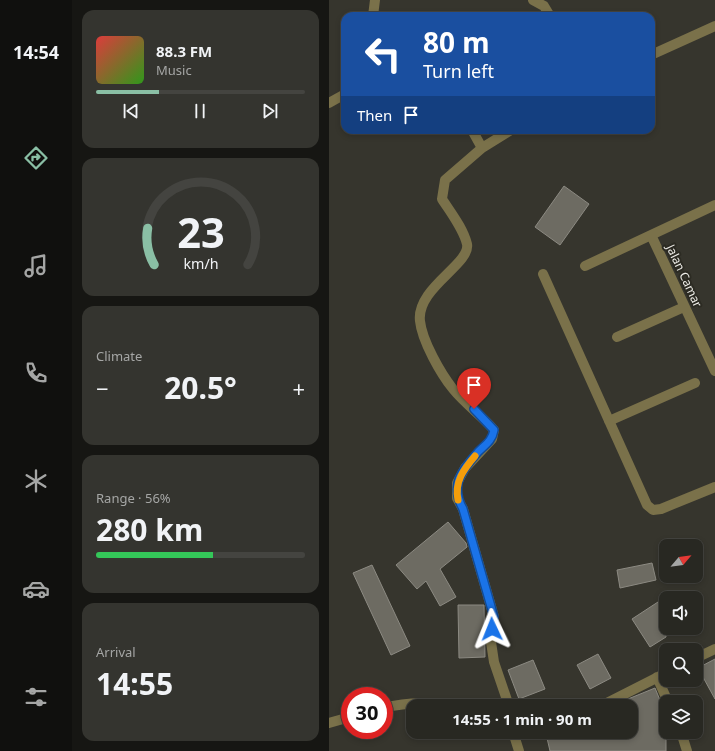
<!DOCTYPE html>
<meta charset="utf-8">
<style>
:root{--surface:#282822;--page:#34342f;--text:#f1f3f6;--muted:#a5a6a5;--line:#444440;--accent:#8abfa5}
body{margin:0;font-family:"Noto Sans",sans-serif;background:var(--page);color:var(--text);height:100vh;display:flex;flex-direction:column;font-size:15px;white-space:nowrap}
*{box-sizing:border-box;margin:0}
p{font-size:13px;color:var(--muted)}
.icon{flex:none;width:22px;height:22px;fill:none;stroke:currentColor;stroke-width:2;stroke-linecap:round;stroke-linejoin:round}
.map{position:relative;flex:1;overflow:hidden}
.sheet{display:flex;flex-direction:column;gap:10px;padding:10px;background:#161613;width:257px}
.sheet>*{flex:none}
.guide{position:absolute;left:12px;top:12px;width:314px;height:122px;border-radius:12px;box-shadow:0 2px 6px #0003,0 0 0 1px var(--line);background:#1a4fa0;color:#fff;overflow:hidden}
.needle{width:26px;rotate:61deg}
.tools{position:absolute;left:330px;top:539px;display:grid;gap:8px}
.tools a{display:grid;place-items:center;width:44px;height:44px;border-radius:8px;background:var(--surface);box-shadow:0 2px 6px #0003,0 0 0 1px var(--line);font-size:20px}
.speed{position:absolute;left:12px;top:687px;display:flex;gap:8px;font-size:20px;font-weight:700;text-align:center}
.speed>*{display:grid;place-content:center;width:52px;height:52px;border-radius:50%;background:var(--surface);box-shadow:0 2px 6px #0003,0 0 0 1px var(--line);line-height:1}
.speed .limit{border:6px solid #d22;background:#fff;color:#111}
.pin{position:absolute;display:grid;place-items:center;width:34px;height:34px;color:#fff;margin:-41px -17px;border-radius:50% 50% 50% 0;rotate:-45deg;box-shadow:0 0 4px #0007}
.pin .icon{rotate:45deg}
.me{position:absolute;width:44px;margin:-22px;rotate:358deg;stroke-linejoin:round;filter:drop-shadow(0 0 3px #0008)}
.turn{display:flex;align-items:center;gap:14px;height:84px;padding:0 16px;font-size:18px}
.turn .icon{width:52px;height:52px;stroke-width:2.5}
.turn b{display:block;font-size:28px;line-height:34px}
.then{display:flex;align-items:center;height:38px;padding:0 16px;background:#0003;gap:8px;font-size:15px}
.big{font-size:30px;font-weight:700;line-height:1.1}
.sheet .widget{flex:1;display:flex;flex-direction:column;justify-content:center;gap:6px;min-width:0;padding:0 14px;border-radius:12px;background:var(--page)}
.sheet .dial{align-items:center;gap:0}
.dial svg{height:104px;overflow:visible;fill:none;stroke:var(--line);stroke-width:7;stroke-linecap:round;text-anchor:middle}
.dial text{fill:var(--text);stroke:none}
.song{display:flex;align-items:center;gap:12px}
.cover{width:48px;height:48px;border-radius:6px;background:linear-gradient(135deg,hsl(0 70% 55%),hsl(110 70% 35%))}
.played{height:4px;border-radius:2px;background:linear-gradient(90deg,var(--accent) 30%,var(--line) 30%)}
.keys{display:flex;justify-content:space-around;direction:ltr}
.heat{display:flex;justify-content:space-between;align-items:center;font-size:22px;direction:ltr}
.charge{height:6px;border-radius:3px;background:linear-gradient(90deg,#34c759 56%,var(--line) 0)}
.trip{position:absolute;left:77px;top:699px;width:232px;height:40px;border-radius:12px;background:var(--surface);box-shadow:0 2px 6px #0003,0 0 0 1px var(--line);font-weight:700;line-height:40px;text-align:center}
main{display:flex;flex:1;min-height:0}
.tabs{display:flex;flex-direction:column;width:72px;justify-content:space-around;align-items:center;background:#10100e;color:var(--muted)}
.tabs .icon{width:28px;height:28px}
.tabs .on{color:var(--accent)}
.tabs b{font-size:18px;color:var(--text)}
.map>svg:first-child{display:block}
.building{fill:#6d6b62;stroke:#8c8a82}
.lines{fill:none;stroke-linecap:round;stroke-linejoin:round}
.street{stroke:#7a714a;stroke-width:10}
.route-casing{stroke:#114b97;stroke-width:10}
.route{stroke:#1a73e8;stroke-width:7}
.slow{stroke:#f59e0b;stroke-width:7}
.labels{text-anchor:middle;stroke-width:4;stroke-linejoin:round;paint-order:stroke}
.street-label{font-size:12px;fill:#efeee9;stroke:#2c2b23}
</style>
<main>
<nav class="tabs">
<b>14:54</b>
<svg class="icon on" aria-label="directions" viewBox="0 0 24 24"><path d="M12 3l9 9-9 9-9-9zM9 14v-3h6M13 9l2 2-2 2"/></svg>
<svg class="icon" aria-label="music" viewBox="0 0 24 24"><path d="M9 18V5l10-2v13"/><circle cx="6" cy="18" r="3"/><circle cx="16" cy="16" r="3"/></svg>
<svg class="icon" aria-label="phone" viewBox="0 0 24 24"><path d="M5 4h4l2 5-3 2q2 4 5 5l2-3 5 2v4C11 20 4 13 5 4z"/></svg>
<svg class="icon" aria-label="climate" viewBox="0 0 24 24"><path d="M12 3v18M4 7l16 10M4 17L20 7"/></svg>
<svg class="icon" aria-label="car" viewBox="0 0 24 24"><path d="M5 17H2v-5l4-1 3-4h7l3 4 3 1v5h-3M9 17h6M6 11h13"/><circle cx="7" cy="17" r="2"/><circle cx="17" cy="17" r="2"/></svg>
<svg class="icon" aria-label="filters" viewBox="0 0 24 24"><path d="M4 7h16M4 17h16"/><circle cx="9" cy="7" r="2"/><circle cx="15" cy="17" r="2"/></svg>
</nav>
<section class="sheet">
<div class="widget">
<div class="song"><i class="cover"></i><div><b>88.3 FM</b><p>Music</p></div></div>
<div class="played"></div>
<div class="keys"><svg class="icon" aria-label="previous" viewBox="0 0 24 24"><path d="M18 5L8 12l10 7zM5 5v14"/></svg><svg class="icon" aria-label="pause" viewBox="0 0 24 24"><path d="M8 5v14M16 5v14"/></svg><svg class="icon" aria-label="next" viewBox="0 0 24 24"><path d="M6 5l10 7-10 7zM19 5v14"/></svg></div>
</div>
<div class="widget dial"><svg viewBox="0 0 100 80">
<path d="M14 69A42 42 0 1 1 86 69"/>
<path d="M14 69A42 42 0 0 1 9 41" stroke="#8abfa5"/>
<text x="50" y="56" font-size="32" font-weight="700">23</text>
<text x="50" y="72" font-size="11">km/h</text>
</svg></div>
<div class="widget"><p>Climate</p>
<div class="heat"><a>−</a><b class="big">20.5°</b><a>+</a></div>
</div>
<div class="widget"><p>Range · 56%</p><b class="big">280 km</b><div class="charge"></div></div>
<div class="widget"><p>Arrival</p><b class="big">14:55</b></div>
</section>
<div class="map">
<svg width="386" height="751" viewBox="0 0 386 751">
<rect width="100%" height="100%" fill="#36352d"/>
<path class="building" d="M235,186L260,204L231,245L206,227Z
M119,522L137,543L138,547L111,569L127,597L111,606L97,581L88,589L67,565Z
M323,563L327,580L291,588L288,570Z
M43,565L81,646L62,655L24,573Z
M329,602L337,615V637L321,647L303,619Z
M129,605H155L156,657L130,658Z
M269,654L282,678L261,689L248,665Z
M386,659V699L369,668Z
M204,660L216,689L190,699L179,670Z
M326,688L333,705L337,708V751H221L218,738L246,732H302V706L299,699Z"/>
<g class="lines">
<path class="street" d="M204,0L215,6L221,16
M44,16L46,0
M322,55L386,26
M0,103L16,94
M143,130L153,148
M322,235L386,371
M256,266L386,205
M214,274L318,505L324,510L332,509L386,487
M288,337L355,307
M280,421L366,383
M367,658L386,649
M328,677L339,702
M180,706L165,662L162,642L165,617L134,509L128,498V483L136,468L163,439L165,430C153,416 136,404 124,389C112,374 93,341 91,321C87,288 142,264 138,244C134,228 122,213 113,199L116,180L153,148L182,130
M272,706L337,673
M55,708C78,702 99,702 122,706
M0,723L21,717
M184,732L190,751
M352,732L358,751"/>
</g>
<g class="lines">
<defs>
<path id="route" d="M145,409L165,430C163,441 157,444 149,452C132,471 121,485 134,509L165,617L163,629"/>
</defs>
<use href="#route" class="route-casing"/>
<use href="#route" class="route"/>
<path class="slow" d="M129,500C125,482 135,469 146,456"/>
</g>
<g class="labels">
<g class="street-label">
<text transform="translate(355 276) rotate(65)" y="4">Jalan Camar</text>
</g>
</g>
</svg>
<div class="tools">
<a><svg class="needle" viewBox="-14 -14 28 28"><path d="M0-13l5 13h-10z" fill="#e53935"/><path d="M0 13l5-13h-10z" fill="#a5a6a5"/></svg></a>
<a><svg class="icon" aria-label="sound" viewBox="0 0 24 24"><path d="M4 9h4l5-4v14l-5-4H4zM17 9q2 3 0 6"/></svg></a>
<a><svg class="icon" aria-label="search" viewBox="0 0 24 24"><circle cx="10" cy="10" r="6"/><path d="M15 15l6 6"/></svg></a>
<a><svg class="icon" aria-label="layers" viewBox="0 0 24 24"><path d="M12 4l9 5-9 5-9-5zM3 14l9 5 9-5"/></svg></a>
</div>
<div class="speed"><div class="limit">30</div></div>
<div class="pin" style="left:145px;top:409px;background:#d93025"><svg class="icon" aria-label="arrive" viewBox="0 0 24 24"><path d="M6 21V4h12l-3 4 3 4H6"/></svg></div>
<svg class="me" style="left:163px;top:629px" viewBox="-20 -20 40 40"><path d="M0-17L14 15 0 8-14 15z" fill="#1a73e8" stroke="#fff" stroke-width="4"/></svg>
<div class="trip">14:55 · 1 min · 90 m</div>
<div class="guide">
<div class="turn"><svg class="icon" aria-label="left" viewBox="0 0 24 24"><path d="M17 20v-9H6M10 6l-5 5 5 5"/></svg><div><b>80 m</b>Turn left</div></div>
<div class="then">Then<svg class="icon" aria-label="arrive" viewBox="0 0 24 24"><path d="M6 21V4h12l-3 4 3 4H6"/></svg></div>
</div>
</div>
</main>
